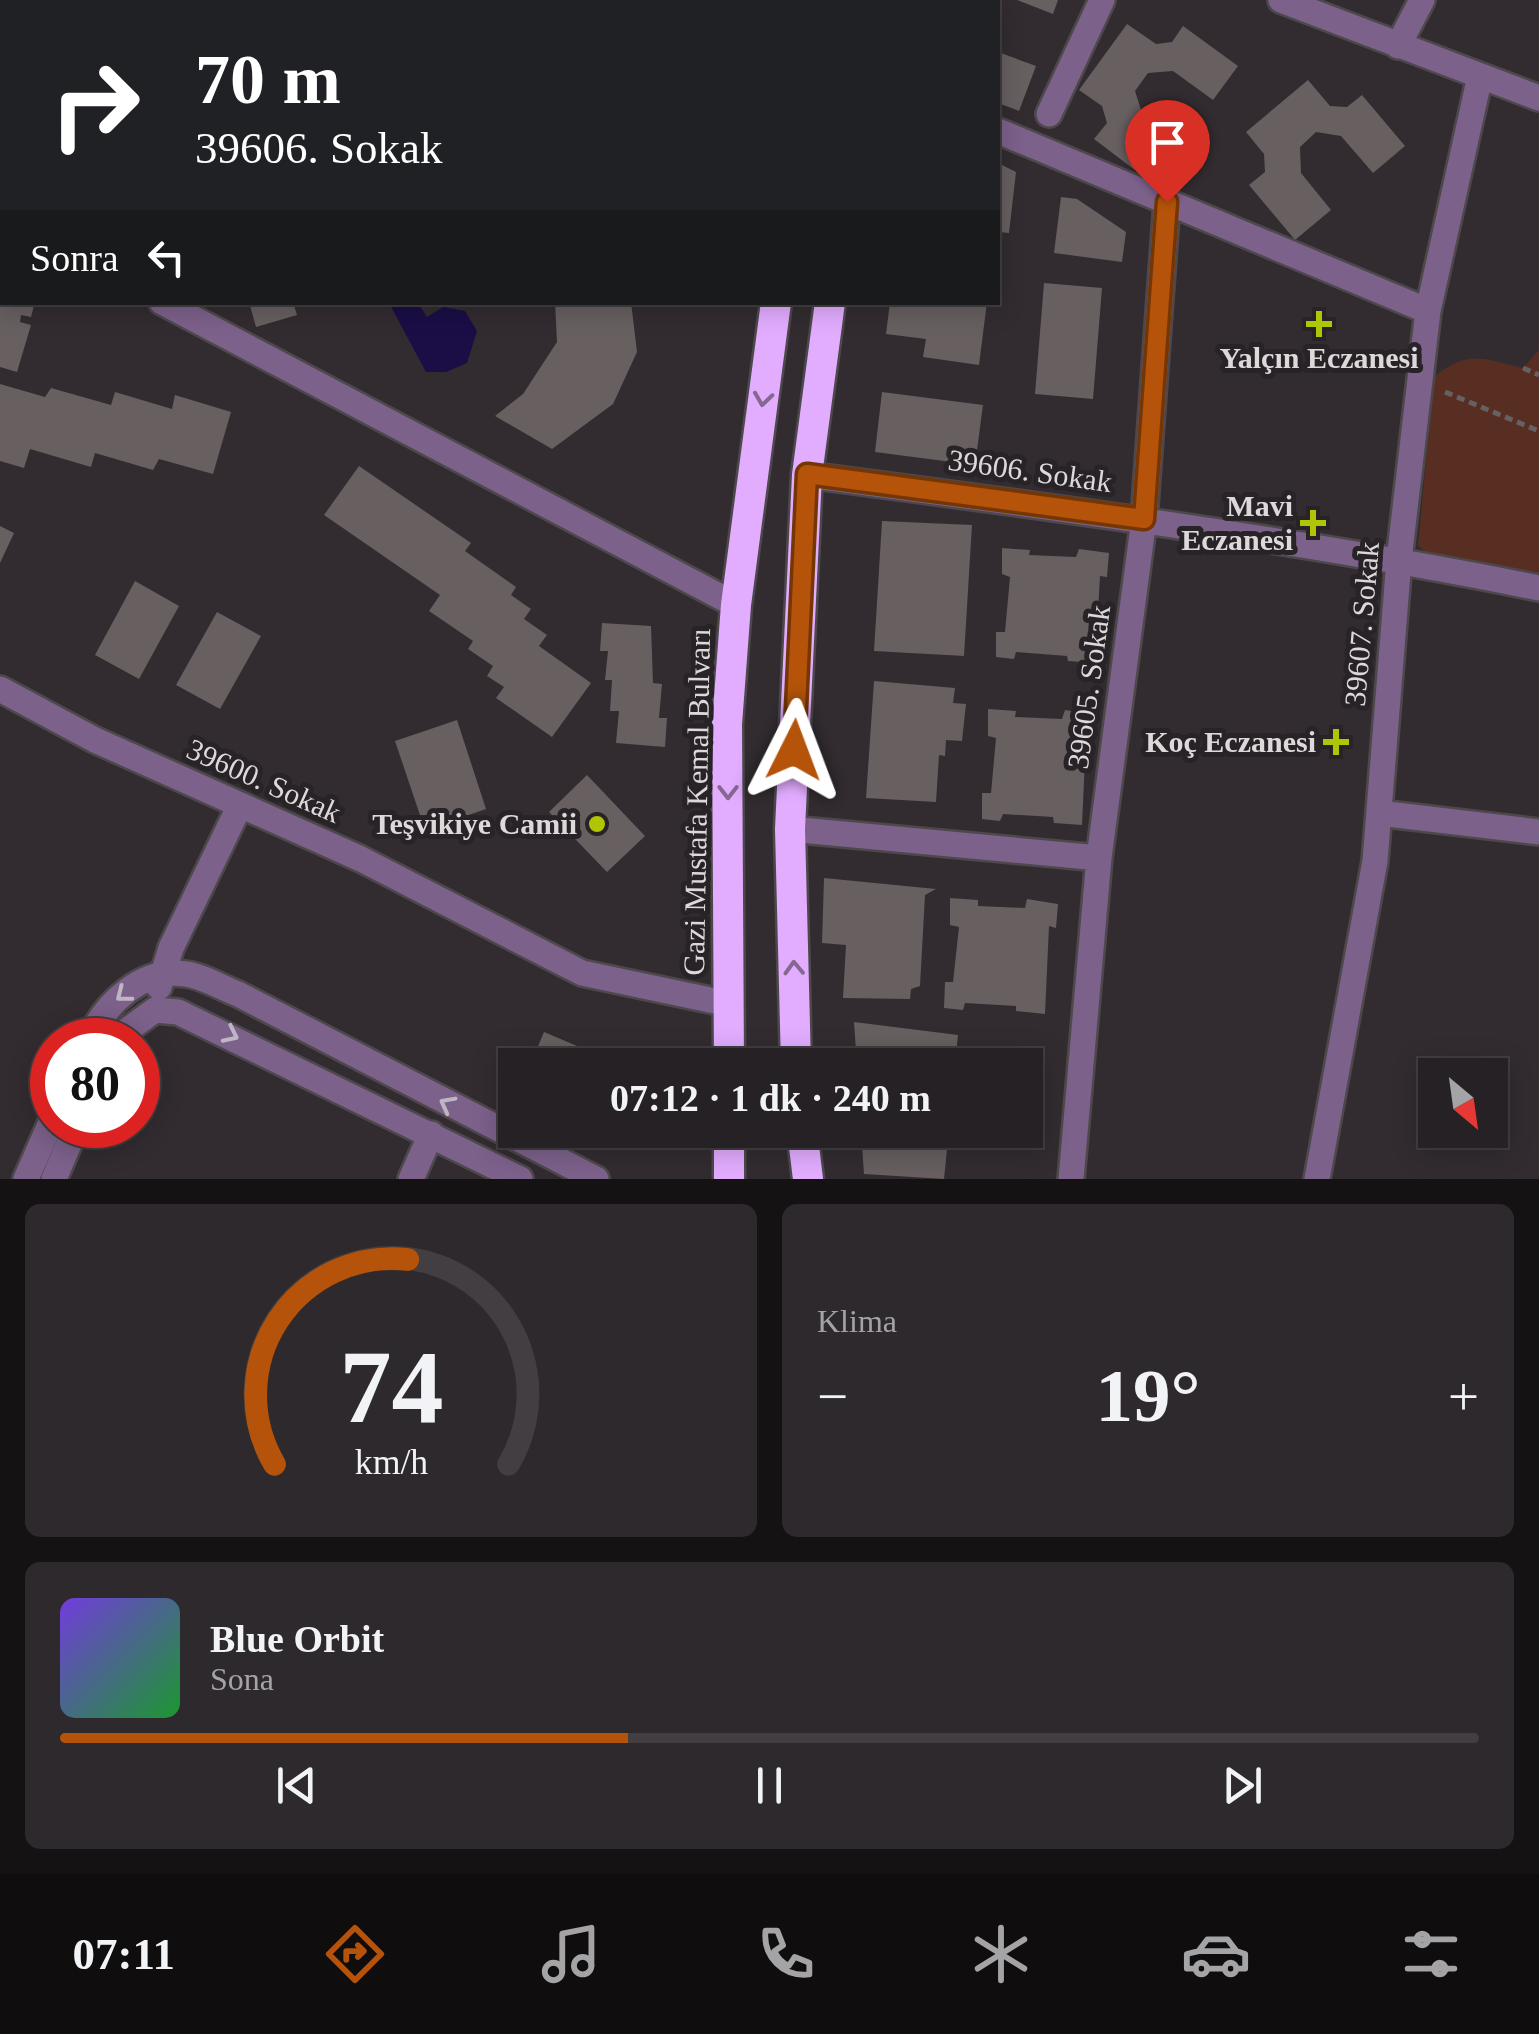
<!DOCTYPE html>
<html lang="tr">
<meta charset="utf-8">
<style>
:root{--surface:#262124;--page:#2e292c;--text:#f1f3f6;--muted:#a4a3a6;--line:#423e41;--accent:#b45309}
body{margin:0;font-family:Georgia,serif;background:var(--page);color:var(--text);height:100vh;display:flex;flex-direction:column;font-size:38px;white-space:nowrap}
*{box-sizing:border-box;margin:0}
p{font-size:32px;color:var(--muted)}
.icon{flex:none;width:55px;height:55px;fill:none;stroke:currentColor;stroke-width:2;stroke-linecap:round;stroke-linejoin:round}
.map{position:relative;height:1179px;overflow:hidden}
.side{display:flex;flex-direction:column;gap:25px;padding:25px;background:#151214;flex:1}
.side>*{flex:none}
.banner{position:absolute;left:0px;top:0px;width:1000px;height:305px;box-shadow:0 5px 25px #0003,0 0 0 2px var(--line);background:#202124;color:#fff;overflow:hidden}
.needle{width:65px;rotate:151deg}
.tools{position:absolute;left:1418px;top:1058px;display:grid;gap:20px}
.tools a{display:grid;place-items:center;width:90px;height:90px;border-radius:0px;background:var(--surface);box-shadow:0 5px 25px #0003,0 0 0 2px var(--line);font-size:50px}
.speed{position:absolute;left:30px;top:1018px;display:flex;gap:20px;font-size:50px;font-weight:700;text-align:center}
.speed>*{display:grid;place-content:center;width:130px;height:130px;border-radius:50%;background:var(--surface);box-shadow:0 5px 25px #0003,0 0 0 2px var(--line);line-height:1}
.speed .limit{border:15px solid #d22;background:#fff;color:#111}
.pin{position:absolute;display:grid;place-items:center;width:85px;height:85px;color:#fff;margin:-102px -42px;border-radius:50% 50% 50% 0;rotate:-45deg;box-shadow:0 0 10px #0007}
.pin .icon{rotate:45deg}
.me{position:absolute;width:110px;margin:-55px;rotate:3deg;stroke-linejoin:round;filter:drop-shadow(0 0 8px #0008)}
.turn{display:flex;align-items:center;gap:35px;height:210px;padding:0 30px;font-size:45px}
.turn .icon{width:130px;height:130px;stroke-width:2.5}
.turn b{display:block;font-size:70px;line-height:85px}
.then{display:flex;align-items:center;height:95px;padding:0 30px;background:#0003;gap:20px;font-size:38px}
.big{font-size:75px;font-weight:600;line-height:1.1}
.side .card{flex:1;display:flex;flex-direction:column;justify-content:center;gap:15px;min-width:0;padding:0 35px;border-radius:15px;background:var(--page)}
.side .dial{align-items:center;gap:0}
.dial svg{height:260px;overflow:visible;fill:none;stroke:var(--line);stroke-width:7;stroke-linecap:round;text-anchor:middle}
.dial text{fill:var(--text);stroke:none}
.song{display:flex;align-items:center;gap:30px}
.cover{width:120px;height:120px;border-radius:15px;background:linear-gradient(135deg,hsl(260 70% 55%),hsl(130 70% 35%))}
.played{height:10px;border-radius:5px;background:linear-gradient(90deg,var(--accent) 40%,var(--line) 40%)}
.keys{display:flex;justify-content:space-around;direction:ltr}
.heat{display:flex;justify-content:space-between;align-items:center;font-size:55px;direction:ltr}
.side .tiles{flex:1;display:grid;gap:25px;grid-template-columns:1fr 1fr}
.card:last-child{grid-column:span 2}
.trip{position:absolute;left:498px;top:1048px;width:545px;height:100px;border-radius:0px;background:var(--surface);box-shadow:0 5px 25px #0003,0 0 0 2px var(--line);font-weight:600;line-height:100px;text-align:center}
.menu{display:flex;height:160px;justify-content:space-around;align-items:center;background:#0f0d0e;color:var(--muted)}
.menu .icon{width:70px;height:70px}
.menu .on{color:var(--accent)}
.menu b{font-size:45px;color:var(--text)}
.map>svg:first-child{display:block}
.green{fill:#582e23}
.water{fill:#1b0d46}
.building{fill:#675f60}
.lines{fill:none;stroke-linecap:round;stroke-linejoin:round}
.minor-casing{stroke:#4d484b;stroke-width:30}
.highway-casing{stroke:#4d484b;stroke-width:35}
.path{stroke:#666164;stroke-width:5;stroke-dasharray:8 5;stroke-linecap:butt}
.minor{stroke:#7c618b;stroke-width:25}
.highway{stroke:#e2acff;stroke-width:30}
.oneway{stroke:#856892}
.oneway2{stroke:#c0b5c3}
.route-casing{stroke:#753606;stroke-width:25}
.route{stroke:#b45309;stroke-width:18}
.poi-dot{fill:#afc506;stroke:#282326;stroke-width:4}
.labels{text-anchor:middle;stroke-width:10;stroke-linejoin:round;paint-order:stroke}
.poi-label{font-size:30px;font-weight:bold;fill:#ddd9db;stroke:#282326;text-anchor:end}
.street-label{font-size:30px;fill:#ddd9db;stroke:#282326}
</style>
<div class="map">
<svg width="1539" height="1179" viewBox="0 0 1539 1179">
<rect width="100%" height="100%" fill="#322c30"/>
<path class="green" d="M1539,350V582L1434,561L1418,545L1434,377C1469,349 1483,359 1523,368Z"/>
<path class="water" d="M389,303H418L427,317L443,307L465,311L477,331L467,363L446,372H426Z"/>
<path class="building" d="M1017,0H1058L1053,14Z
M1127,24L1156,44L1172,42L1183,26L1238,66L1213,100L1173,71L1148,73L1135,91L1143,116L1181,145L1152,183L1094,139L1107,123L1102,106L1079,90Z
M998,52L1036,66L1019,111L998,103Z
M1308,80L1330,106L1347,107L1362,95L1405,146L1373,173L1341,136L1316,132L1300,147L1301,173L1331,210L1295,240L1249,185L1265,172L1264,154L1246,132Z
M998,163L1016,172L1009,233L998,232Z
M1061,197L1077,199L1126,232L1122,262L1054,253Z
M1044,283L1102,288L1093,399L1035,394Z
M0,302H35L31,317L21,315L20,322L31,325L17,372L0,367Z
M249,302H293L297,315L256,327Z
M555,302H631L637,352L613,404L552,449L495,416L523,394L557,342Z
M890,302H987L979,365L923,357L926,339L886,334Z
M0,384L45,397L51,388L111,405L115,392L172,409L175,395L231,412L213,474L159,459L153,470L95,453L91,467L30,449L24,468L0,461Z
M882,392L983,405L975,465L875,452Z
M359,466L471,543L465,551L516,587L511,595L531,609L524,619L547,635L539,646L591,683L552,737L496,698L504,687L487,676L493,666L468,649L473,641L429,611L440,595L324,515Z
M882,521L972,525L964,656L874,651Z
M0,526L14,533L0,563Z
M1002,548L1030,550L1029,555L1076,557L1079,549L1109,553L1107,577L1100,576L1095,663L1068,661L1067,656L1016,652L1014,659L996,657V632H1005L1010,577L1002,574Z
M135,581L179,606L139,679L95,655Z
M217,612L261,636L220,709L176,685Z
M602,623L651,626L653,683L662,684L659,718H667L665,747L616,743L619,711H610L612,680H605L608,651H600Z
M874,681L955,688L953,703L966,704L962,741L946,740L945,756L939,755L936,802L866,798Z
M988,709L1016,711L1015,717L1062,719L1065,710L1095,715L1093,739L1086,737L1082,825L1054,823L1053,817L1003,814L1000,821L982,819V793H991L996,738L988,736Z
M457,720L486,809L425,830L395,741Z
M587,775L645,836L607,872L549,812Z
M824,878L936,889L925,895L920,986L911,989L910,999L843,998L846,945L822,943Z
M950,898L978,900V906L1025,908L1027,899L1058,904L1056,928L1049,926L1045,1014L1016,1011V1006L965,1003L963,1010L944,1008L945,982H953L959,927L950,925Z
M854,1022L958,1035L955,1065H857Z
M544,1032L622,1065H530Z
M597,1130H640L634,1146Z
M861,1130H949L944,1179L864,1174Z"/>
<g class="lines">
<defs>
<path id="minor" d="M1281,0L1539,98
M1398,46L1422,0
M1049,114L1102,0
M998,131L1428,311
M0,217L2,218
M162,302L736,605
M807,475C1052,507 1296,539 1539,588
M0,689L95,740L361,859L582,973L729,1004
M1379,813L1539,832
M790,829L1099,858
M159,987L171,948L240,805
M89,1040C105,1003 142,968 186,974C203,976 222,988 238,994L596,1179
M114,1040L155,1010L178,1012L520,1179
M26,1179L52,1120
M54,1179L77,1125
M411,1179L431,1134
M1071,1179L1099,858L1144,519L1167,202
M1317,1179L1375,861L1399,560L1428,311L1480,76"/>
<path id="highway" d="M816,2V0
M873,2V0
M729,1065L727,724L736,605L776,302
M796,1065L790,829L807,475L830,302
M729,1130V1179
M802,1130L808,1179"/>
</defs>
<use href="#minor" class="minor-casing"/>
<use href="#highway" class="highway-casing"/>
<path class="path" d="M6,2L8,0
M0,12L2,8
M1523,368L1539,375
M1445,392L1539,431"/>
<use href="#minor" class="minor"/>
<use href="#highway" class="highway"/>
</g>
<defs><path id="oneway-chevron" d="M-2-3.5L2.5 0L-2 3.5" fill="none" stroke-width="1.6" stroke-linecap="round" stroke-linejoin="round" transform="scale(2.5)"/></defs>
<g class="oneway">
<use href="#oneway-chevron" transform="translate(763 399) rotate(98)"/>
<use href="#oneway-chevron" transform="translate(728 792) rotate(90)"/>
<use href="#oneway-chevron" transform="translate(794 968) rotate(-92)"/>
</g>
<g class="oneway2">
<use href="#oneway-chevron" transform="translate(123 995) rotate(142)"/>
<use href="#oneway-chevron" transform="translate(231 1035) rotate(26)"/>
<use href="#oneway-chevron" transform="translate(447 1104) rotate(-152)"/>
</g>
<g class="lines">
<defs>
<path id="route" d="M794,750L807,474L1144,519L1167,202"/>
</defs>
<use href="#route" class="route-casing"/>
<use href="#route" class="route"/>
</g>
<g class="poi-dot">
<path d="M1314 309h10v10h10v10h-10v10h-10v-10h-10v-10h10z"/>
<path d="M1308 508h10v10h10v10h-10v10h-10v-10h-10v-10h10z"/>
<path d="M1331 727h10v10h10v10h-10v10h-10v-10h-10v-10h10z"/>
<circle cx="597" cy="824" r="10"/>
</g>
<g class="labels">
<g class="poi-label">
<text x="1319" y="368" text-anchor="middle">Yalçın Eczanesi</text>
<text x="1293" y="516">Mavi<tspan x="1293" dy="34">Eczanesi</tspan></text>
<text x="1316" y="752">Koç Eczanesi</text>
<text x="577" y="834">Teşvikiye Camii</text>
</g>
<g class="street-label">
<text transform="translate(1030 471) rotate(8)" y="10">39606. Sokak</text>
<text transform="translate(1362 624) rotate(-85)" y="10">39607. Sokak</text>
<text transform="translate(1089 687) rotate(-82)" y="10">39605. Sokak</text>
<text transform="translate(264 781) rotate(24)" y="10">39600. Sokak</text>
<text transform="translate(697 802) rotate(-89)" y="10">Gazi Mustafa Kemal Bulvarı</text>
</g>
</g>
</svg>
<div class="tools">
<a><svg class="needle" viewBox="-14 -14 28 28"><path d="M0-13l5 13h-10z" fill="#e53935"/><path d="M0 13l5-13h-10z" fill="#a4a3a6"/></svg></a>
</div>
<div class="speed"><div class="limit">80</div></div>
<div class="pin" style="left:1167px;top:202px;background:#d93025"><svg class="icon" aria-label="arrive" viewBox="0 0 24 24"><path d="M6 21V4h12l-3 4 3 4H6"/></svg></div>
<svg class="me" style="left:794px;top:750px" viewBox="-20 -20 40 40"><path d="M0-17L14 15 0 8-14 15z" fill="#b45309" stroke="#fff" stroke-width="4"/></svg>
<div class="trip">07:12 · 1 dk · 240 m</div>
<div class="banner">
<div class="turn"><svg class="icon" aria-label="right" viewBox="0 0 24 24"><path d="M7 20v-9h11M14 6l5 5-5 5"/></svg><div><b>70 m</b>39606. Sokak</div></div>
<div class="then">Sonra<svg class="icon" aria-label="left" viewBox="0 0 24 24"><path d="M17 20v-9H6M10 6l-5 5 5 5"/></svg></div>
</div>
</div>
<section class="side">
<div class="tiles">
<div class="card dial"><svg viewBox="0 0 100 80">
<path d="M14 69A42 42 0 1 1 86 69"/>
<path d="M14 69A42 42 0 0 1 55 6" stroke="#b45309"/>
<text x="50" y="56" font-size="32" font-weight="700">74</text>
<text x="50" y="72" font-size="11">km/h</text>
</svg></div>
<div class="card"><p>Klima</p>
<div class="heat"><a>−</a><b class="big">19°</b><a>+</a></div>
</div>
<div class="card">
<div class="song"><i class="cover"></i><div><b>Blue Orbit</b><p>Sona</p></div></div>
<div class="played"></div>
<div class="keys"><svg class="icon" aria-label="previous" viewBox="0 0 24 24"><path d="M18 5L8 12l10 7zM5 5v14"/></svg><svg class="icon" aria-label="pause" viewBox="0 0 24 24"><path d="M8 5v14M16 5v14"/></svg><svg class="icon" aria-label="next" viewBox="0 0 24 24"><path d="M6 5l10 7-10 7zM19 5v14"/></svg></div>
</div>
</div>
</section>
<nav class="menu">
<b>07:11</b>
<svg class="icon on" aria-label="directions" viewBox="0 0 24 24"><path d="M12 3l9 9-9 9-9-9zM9 14v-3h6M13 9l2 2-2 2"/></svg>
<svg class="icon" aria-label="music" viewBox="0 0 24 24"><path d="M9 18V5l10-2v13"/><circle cx="6" cy="18" r="3"/><circle cx="16" cy="16" r="3"/></svg>
<svg class="icon" aria-label="phone" viewBox="0 0 24 24"><path d="M5 4h4l2 5-3 2q2 4 5 5l2-3 5 2v4C11 20 4 13 5 4z"/></svg>
<svg class="icon" aria-label="climate" viewBox="0 0 24 24"><path d="M12 3v18M4 7l16 10M4 17L20 7"/></svg>
<svg class="icon" aria-label="car" viewBox="0 0 24 24"><path d="M5 17H2v-5l4-1 3-4h7l3 4 3 1v5h-3M9 17h6M6 11h13"/><circle cx="7" cy="17" r="2"/><circle cx="17" cy="17" r="2"/></svg>
<svg class="icon" aria-label="filters" viewBox="0 0 24 24"><path d="M4 7h16M4 17h16"/><circle cx="9" cy="7" r="2"/><circle cx="15" cy="17" r="2"/></svg>
</nav>
